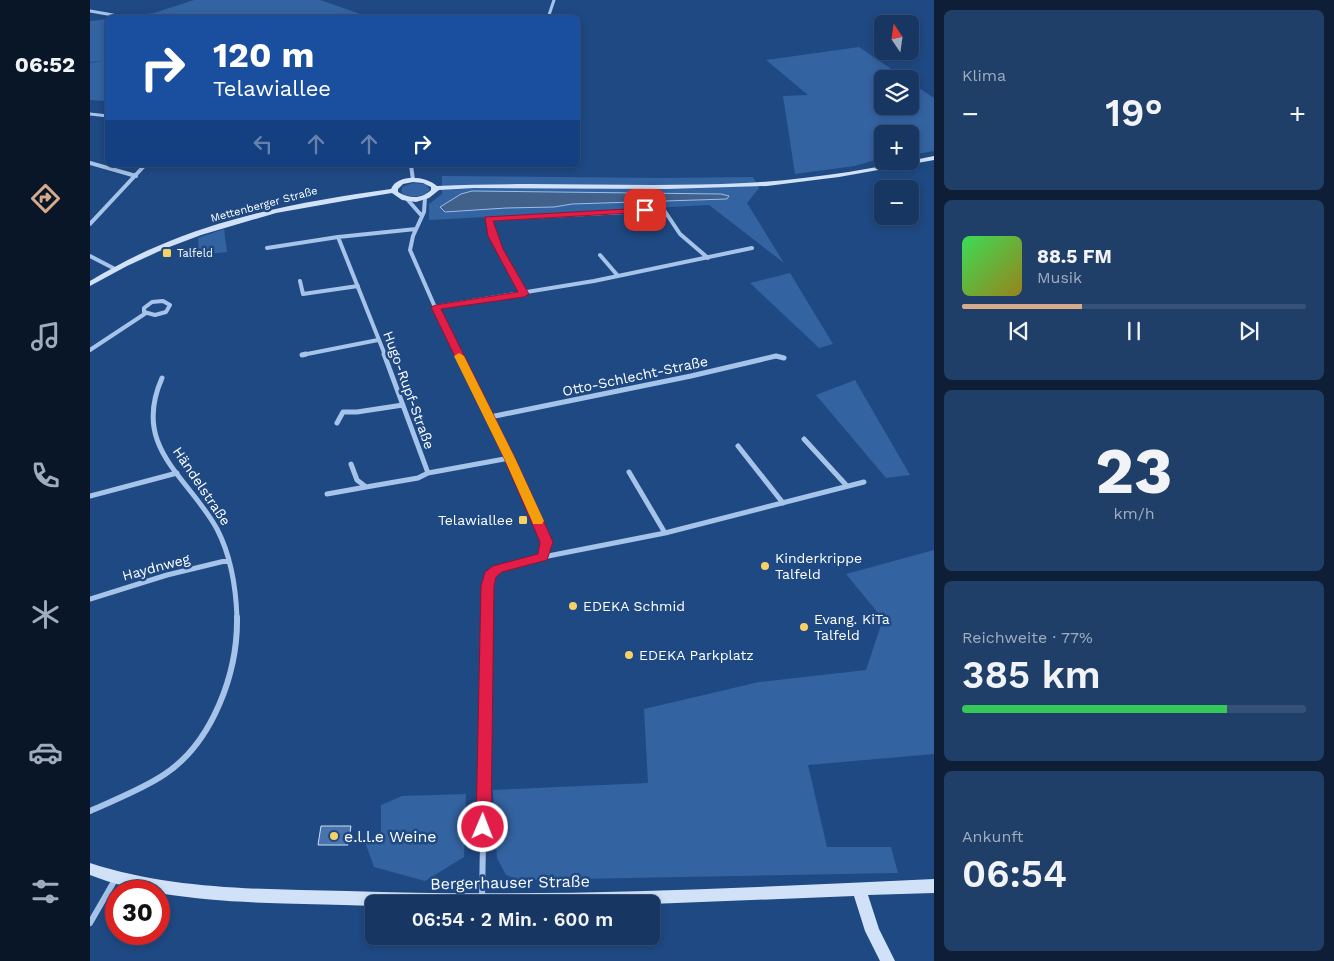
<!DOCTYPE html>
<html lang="de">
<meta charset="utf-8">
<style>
:root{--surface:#173762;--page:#203f68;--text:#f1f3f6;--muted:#9eacbe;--line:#365177;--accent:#d6ab8b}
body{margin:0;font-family:"Work Sans",sans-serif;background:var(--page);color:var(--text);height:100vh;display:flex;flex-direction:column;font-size:19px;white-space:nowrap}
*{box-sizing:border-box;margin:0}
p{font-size:16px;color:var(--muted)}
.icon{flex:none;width:28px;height:28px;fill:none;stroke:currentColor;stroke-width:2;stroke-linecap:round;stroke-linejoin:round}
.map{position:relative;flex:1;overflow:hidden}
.sheet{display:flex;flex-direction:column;gap:10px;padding:10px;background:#0d1e36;width:400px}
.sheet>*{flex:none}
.guide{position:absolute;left:15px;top:15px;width:475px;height:152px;border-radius:8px;box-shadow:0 2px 8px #0003,0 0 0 1px var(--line);background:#1a4fa0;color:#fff;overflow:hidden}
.needle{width:32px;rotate:347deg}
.tools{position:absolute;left:784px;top:15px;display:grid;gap:10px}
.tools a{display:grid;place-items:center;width:45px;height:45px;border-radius:8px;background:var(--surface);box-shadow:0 2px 8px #0003,0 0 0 1px var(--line);font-size:25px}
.speed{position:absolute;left:15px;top:880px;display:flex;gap:10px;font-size:25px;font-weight:700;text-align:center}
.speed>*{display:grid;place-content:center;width:65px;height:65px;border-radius:50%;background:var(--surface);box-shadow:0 2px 8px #0003,0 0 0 1px var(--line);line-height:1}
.speed .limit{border:8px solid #d22;background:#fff;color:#111}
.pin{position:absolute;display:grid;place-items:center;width:42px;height:42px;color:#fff;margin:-21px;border-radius:10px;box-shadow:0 2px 8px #0006}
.me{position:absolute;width:55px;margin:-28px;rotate:1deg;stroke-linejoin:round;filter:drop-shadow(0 0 4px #0008)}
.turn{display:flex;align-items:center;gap:18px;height:105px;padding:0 25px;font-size:22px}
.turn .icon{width:65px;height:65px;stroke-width:2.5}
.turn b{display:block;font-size:35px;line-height:42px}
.lanes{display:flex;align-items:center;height:48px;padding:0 25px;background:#0003;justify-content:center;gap:25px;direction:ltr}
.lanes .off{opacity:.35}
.big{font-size:38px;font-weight:600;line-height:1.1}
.sheet .tile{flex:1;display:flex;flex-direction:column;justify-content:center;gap:8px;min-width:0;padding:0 18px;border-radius:8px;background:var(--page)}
.sheet .dial{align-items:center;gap:0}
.dial b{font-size:65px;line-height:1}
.song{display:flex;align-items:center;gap:15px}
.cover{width:60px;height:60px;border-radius:8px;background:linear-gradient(135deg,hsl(130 70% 55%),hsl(50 70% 35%))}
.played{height:5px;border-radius:2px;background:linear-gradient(90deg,var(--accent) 35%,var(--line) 35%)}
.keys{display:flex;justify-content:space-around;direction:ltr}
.heat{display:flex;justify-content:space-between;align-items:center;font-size:28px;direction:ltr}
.charge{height:8px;border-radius:4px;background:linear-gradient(90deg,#34c759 77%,var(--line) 0)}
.trip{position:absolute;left:275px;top:895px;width:295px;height:50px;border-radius:8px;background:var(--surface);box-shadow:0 2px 8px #0003,0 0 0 1px var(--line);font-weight:600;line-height:50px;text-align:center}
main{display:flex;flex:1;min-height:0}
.dock{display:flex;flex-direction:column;width:90px;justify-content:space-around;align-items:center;background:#091627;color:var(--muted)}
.dock .icon{width:35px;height:35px}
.dock .active{color:var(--accent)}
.dock b{font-size:22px;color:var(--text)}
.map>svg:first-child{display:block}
.green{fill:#3363a1}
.water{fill:#41608a;stroke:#9abeeb}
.building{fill:#4873ac;stroke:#cbdef7}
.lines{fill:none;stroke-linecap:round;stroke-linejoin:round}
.street-far3{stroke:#a6c3e9;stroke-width:3}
.street-far2{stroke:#a6c3e9;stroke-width:4}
.street-far1{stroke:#a6c3e9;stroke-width:5}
.street{stroke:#a6c3e9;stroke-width:6}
.secondary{fill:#d1e1f7;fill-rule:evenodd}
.route{fill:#e11d48;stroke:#92132f}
.slow{fill:#f59e0b}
.poi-dot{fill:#f7d066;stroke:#1f4983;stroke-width:2}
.labels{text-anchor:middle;stroke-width:5;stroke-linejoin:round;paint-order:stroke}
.far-street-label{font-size:11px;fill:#fff;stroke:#1f4983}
.far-poi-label{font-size:11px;fill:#fff;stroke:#1f4983;text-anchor:start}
.street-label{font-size:14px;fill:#fff;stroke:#1f4983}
.poi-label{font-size:14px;fill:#fff;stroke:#1f4983;text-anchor:start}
.near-poi-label{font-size:16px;fill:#fff;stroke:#1f4983;text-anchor:start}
.near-street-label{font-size:16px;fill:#fff;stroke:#1f4983}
</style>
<main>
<nav class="dock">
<b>06:52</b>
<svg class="icon active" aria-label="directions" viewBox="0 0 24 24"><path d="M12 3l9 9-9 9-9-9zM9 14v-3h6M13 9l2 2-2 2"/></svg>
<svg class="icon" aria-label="music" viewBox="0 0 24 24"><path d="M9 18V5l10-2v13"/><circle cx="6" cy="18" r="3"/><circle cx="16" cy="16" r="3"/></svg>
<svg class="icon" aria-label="phone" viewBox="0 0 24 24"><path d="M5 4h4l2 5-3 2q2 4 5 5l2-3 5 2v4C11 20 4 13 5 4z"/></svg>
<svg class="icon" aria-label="climate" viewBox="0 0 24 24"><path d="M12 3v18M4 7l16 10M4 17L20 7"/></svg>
<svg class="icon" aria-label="car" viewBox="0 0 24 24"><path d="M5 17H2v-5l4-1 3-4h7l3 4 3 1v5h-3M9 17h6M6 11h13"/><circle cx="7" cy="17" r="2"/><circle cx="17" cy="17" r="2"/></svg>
<svg class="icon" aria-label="filters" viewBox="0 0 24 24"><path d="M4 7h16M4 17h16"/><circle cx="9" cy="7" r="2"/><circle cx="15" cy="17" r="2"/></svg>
</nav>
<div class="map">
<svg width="844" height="961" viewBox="0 0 844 961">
<rect width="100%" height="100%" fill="#1f4983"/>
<path class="green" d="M104,0H230L279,17H34L64,13Z
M17,19V101L0,100V63L13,61L0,62V21Z
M769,47L816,79H792V106H820V82L844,98V151L820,155V134H792V158L765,166L705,174L693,96L718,95L676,60Z
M352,176L573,178L663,177L669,188L657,203L694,263L619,205L339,220V204L352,194Z
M323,183L336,184L340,190C333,198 321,198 312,193V187Z
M134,229L137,252L109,255L108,238Z
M700,273L743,344L729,348L660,283Z
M765,380L820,475L796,478L726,395Z
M844,550V754L718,765L737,847H801L808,873L429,880L416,875L407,858L403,790L558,783L554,709L669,682L776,670L793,619L756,574Z
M376,794L374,857L335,881L284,867L275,842L291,832V805L312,796Z"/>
<path class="water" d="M382,191L631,194L639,196L637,199L482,204L464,207L416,208L355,212L350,207L371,194Z"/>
<path class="building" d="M231,826H261L258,845H228Z"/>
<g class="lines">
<path class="street-far3" d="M0,11L23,15
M458,18L464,0
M0,114L18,116"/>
<path class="street-far2" d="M0,163L46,176
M321,165L323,180
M335,198L334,212L323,236L320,250L348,314L369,355
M317,199L332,216
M0,224L55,165
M177,248L248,237
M510,255L528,276
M0,256L25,269
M210,281L213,294L268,286
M434,294L402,236L398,219L574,210L590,234L618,258
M73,301L80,305L76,312L65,315L54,312V308L62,302Z
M345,307L504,281L662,248
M0,350L56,313
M212,355L288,340
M295,355L248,237L326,229"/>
<path class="street-far1" d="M294,354L338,473L420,458
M368,354L400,417L446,518L456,542L453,557
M212,355L216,354
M72,378C41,448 98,476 127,529C141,556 146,588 147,618
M400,417L601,376L686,356L694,358
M247,423L253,412H267L313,405
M714,439L757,486
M648,446L693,503
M261,464L267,480L276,487L328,478L338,473
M539,472L575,533
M237,494L276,487
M0,496L87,473
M0,599L77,575L139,560
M397,618L400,575L408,569L453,557L575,533L774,482"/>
<path class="street" d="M0,811C24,800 53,789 75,774C123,742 148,672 147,617
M392,898L397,617
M0,923L26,878"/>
<path class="secondary" d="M844,156V160L749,177L677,186L576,189L384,188L349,190L339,198L326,202L312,200L302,193L265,199L186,213L111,235L74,249L37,266L0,286V281C22,268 44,256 68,246C142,214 222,200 301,189C308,173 336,176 347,186C449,181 552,188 654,183C718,180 782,169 844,156ZM323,182L333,183L341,187V190C332,199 320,199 308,192V189L313,184Z
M0,863C83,890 171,889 257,891C453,898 649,888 844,879V893L778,895L789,929L805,961H790L775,931L764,896L561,904H284V906C212,903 139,905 69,893V891C45,891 22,883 0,875Z"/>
</g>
<path class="route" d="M555,208L558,209V212L403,221L413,249L439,294L434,297L351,309L425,458L463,542L457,560L412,572L406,577L404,586L401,827L399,831L393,833L388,831L386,827L391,586L395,572L403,566L448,554L450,542L414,458L341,307L346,305L428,292L398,236L395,217Z"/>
<path class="slow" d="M369,353L374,356L425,458L454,521L452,524H443L442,521L414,458L364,356Z"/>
<g class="poi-dot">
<rect x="72" y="248" width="10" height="10" rx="2.5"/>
<rect x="428" y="515" width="10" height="10" rx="2.5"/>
<circle cx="675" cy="566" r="5"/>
<circle cx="483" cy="606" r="5"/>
<circle cx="714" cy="627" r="5"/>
<circle cx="539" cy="655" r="5"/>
<circle cx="244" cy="836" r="5"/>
</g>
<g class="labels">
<g class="far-street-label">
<text transform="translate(174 204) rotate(-15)" y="4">Mettenberger Straße</text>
</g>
<g class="far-poi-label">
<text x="87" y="257">Talfeld</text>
</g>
<g class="street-label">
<text transform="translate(545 376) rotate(-12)" y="5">Otto-Schlecht-Straße</text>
<text transform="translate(319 390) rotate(70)" y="5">Hugo-Rupf-Straße</text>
<text transform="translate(112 486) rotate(56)" y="5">Händelstraße</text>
<text transform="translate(66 567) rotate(-15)" y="5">Haydnweg</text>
</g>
<g class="poi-label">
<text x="423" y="525" text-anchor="end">Telawiallee</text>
<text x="685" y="563">Kinderkrippe<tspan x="685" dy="16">Talfeld</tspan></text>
<text x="493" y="611">EDEKA Schmid</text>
<text x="724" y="624">Evang. KiTa<tspan x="724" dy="16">Talfeld</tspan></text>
<text x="549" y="660">EDEKA Parkplatz</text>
</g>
<g class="near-poi-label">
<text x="254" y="842">e.l.l.e Weine</text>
</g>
<g class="near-street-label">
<text transform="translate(420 882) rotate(-1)" y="6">Bergerhauser Straße</text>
</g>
</g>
</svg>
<div class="tools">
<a><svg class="needle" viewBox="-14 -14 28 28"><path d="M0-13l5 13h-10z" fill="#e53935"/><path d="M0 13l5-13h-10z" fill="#9eacbe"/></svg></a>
<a><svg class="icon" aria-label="layers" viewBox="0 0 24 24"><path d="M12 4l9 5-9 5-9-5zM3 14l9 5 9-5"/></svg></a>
<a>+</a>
<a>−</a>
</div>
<div class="speed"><div class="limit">30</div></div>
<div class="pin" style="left:555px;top:210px;background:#d93025"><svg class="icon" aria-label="arrive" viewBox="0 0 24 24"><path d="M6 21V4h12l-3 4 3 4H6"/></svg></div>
<svg class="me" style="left:393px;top:827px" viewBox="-20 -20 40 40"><circle r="17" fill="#e11d48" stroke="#fff" stroke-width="3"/><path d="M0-11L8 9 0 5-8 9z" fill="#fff"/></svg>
<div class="trip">06:54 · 2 Min. · 600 m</div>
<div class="guide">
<div class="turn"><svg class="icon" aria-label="right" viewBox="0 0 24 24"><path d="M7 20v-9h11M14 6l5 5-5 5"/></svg><div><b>120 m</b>Telawiallee</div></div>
<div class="lanes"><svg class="icon off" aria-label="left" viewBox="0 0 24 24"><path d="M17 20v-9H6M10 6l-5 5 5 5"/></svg><svg class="icon off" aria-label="ahead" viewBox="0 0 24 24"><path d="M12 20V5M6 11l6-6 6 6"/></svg><svg class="icon off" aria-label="ahead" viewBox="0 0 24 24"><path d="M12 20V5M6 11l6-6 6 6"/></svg><svg class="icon" aria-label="right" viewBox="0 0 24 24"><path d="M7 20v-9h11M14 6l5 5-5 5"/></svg></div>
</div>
</div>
<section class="sheet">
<div class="tile"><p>Klima</p>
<div class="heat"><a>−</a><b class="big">19°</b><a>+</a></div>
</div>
<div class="tile">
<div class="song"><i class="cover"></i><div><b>88.5 FM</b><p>Musik</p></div></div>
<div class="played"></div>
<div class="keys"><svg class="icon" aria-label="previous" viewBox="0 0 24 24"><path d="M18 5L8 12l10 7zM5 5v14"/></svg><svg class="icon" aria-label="pause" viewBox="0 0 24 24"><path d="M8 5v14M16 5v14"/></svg><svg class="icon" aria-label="next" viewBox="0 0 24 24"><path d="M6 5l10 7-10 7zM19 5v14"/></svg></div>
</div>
<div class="tile dial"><b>23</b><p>km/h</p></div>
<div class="tile"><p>Reichweite · 77%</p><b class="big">385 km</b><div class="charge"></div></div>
<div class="tile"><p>Ankunft</p><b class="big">06:54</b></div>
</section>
</main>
